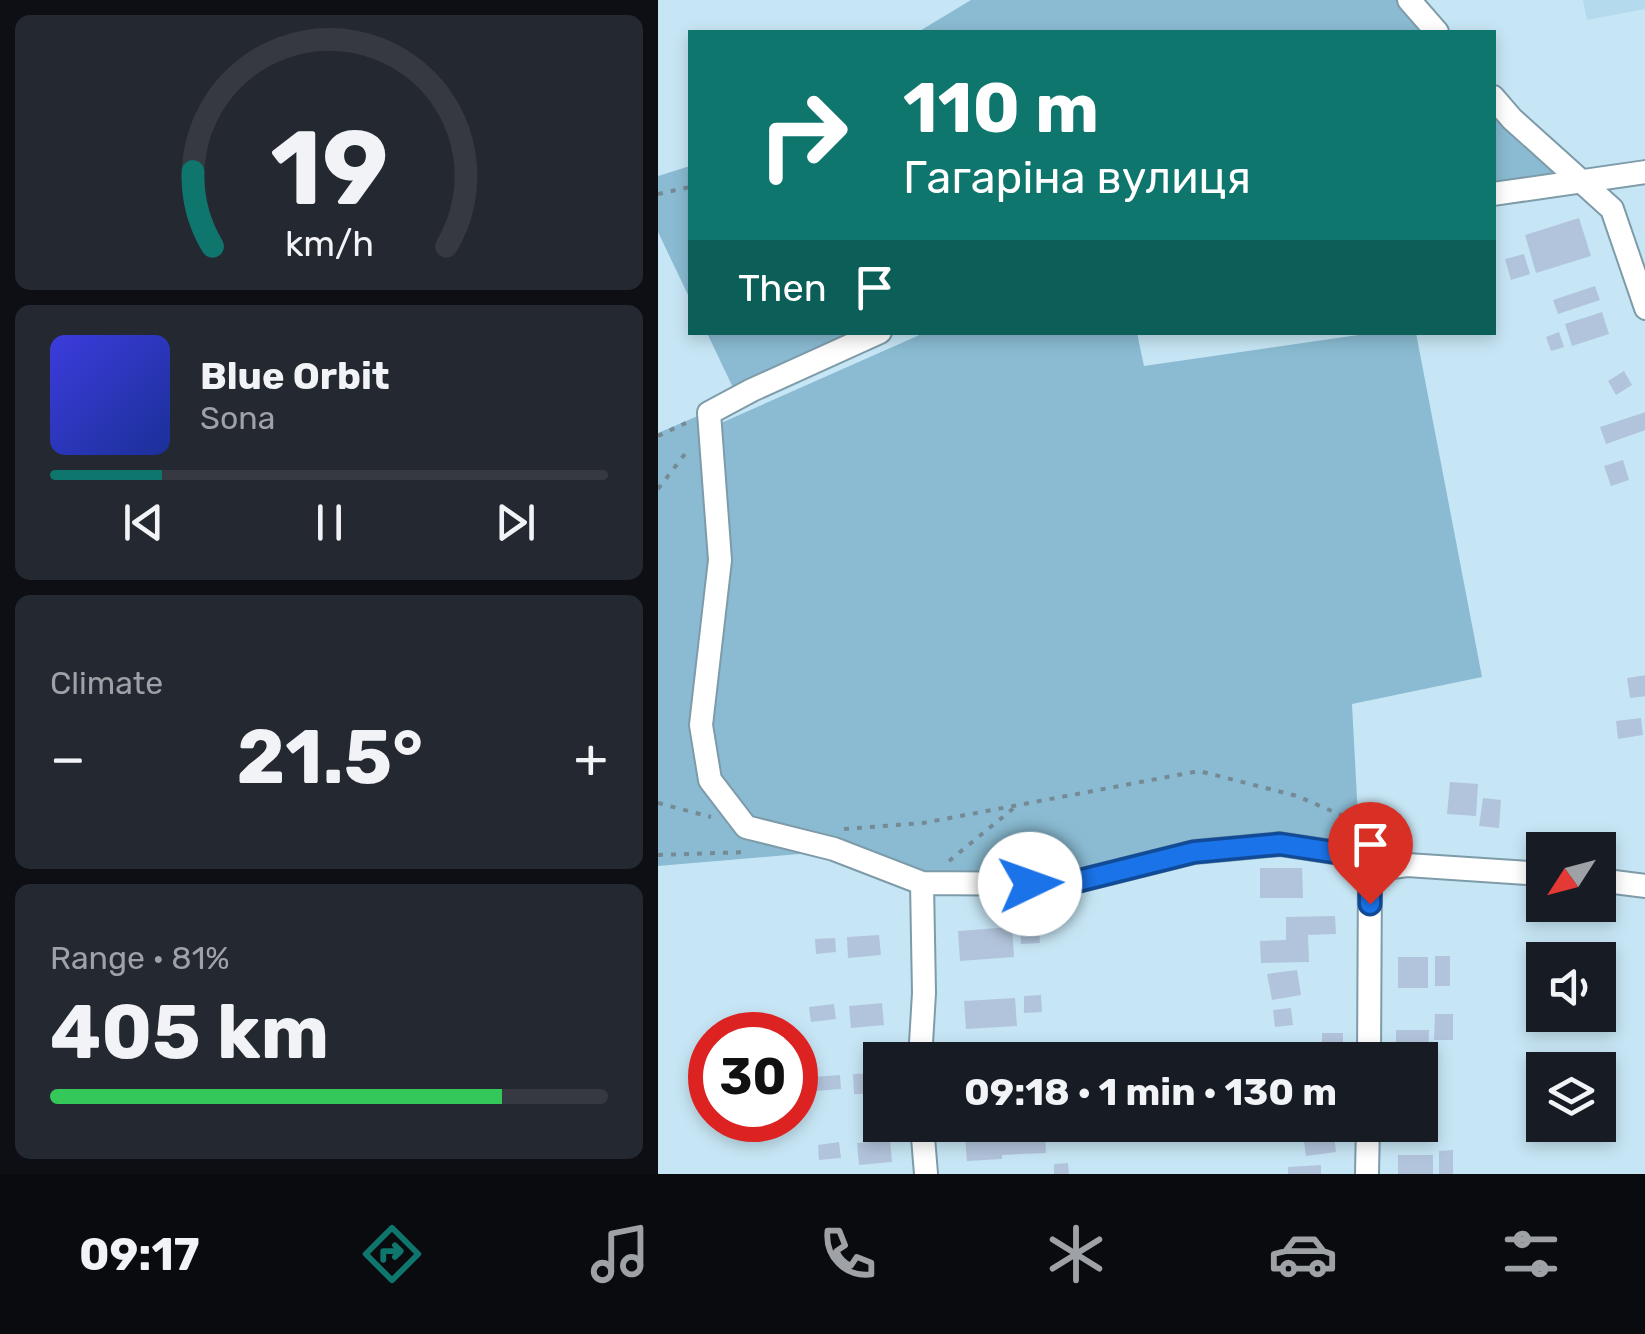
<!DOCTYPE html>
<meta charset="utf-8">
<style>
:root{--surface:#171b24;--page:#242831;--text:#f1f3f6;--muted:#9ea1a6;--line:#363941;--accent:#0f766e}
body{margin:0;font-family:Rubik,sans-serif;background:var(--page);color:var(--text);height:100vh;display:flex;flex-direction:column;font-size:38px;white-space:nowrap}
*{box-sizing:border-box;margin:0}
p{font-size:32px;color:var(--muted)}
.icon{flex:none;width:55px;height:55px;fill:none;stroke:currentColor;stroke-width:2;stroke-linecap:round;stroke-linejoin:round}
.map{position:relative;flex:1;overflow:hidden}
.drawer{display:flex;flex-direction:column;gap:15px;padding:15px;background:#0d0f14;width:658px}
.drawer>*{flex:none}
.banner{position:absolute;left:30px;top:30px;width:808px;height:305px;border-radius:0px;box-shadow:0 5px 15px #0003;background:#0f766e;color:#fff;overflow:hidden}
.needle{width:65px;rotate:234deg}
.tools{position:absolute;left:868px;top:832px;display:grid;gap:20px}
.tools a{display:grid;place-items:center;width:90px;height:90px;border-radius:0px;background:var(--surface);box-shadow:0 5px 15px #0003;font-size:50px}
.speed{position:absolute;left:30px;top:1012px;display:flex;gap:20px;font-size:50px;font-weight:700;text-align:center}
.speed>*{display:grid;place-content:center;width:130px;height:130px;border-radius:50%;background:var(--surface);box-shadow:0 5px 15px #0003;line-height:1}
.speed .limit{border:15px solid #d22;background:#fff;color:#111}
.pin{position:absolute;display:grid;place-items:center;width:85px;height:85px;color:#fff;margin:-102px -42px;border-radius:50% 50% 50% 0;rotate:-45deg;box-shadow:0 0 10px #0007}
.pin .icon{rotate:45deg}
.me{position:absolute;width:110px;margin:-55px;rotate:87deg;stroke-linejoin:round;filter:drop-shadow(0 0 8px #0008)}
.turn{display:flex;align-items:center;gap:35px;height:210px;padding:0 50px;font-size:45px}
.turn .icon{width:130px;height:130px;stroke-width:2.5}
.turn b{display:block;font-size:70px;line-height:85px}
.then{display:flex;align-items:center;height:95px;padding:0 50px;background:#0003;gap:20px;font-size:38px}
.big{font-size:75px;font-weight:700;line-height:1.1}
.drawer .widget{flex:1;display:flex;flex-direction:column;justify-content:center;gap:15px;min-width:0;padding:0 35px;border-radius:15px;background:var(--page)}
.drawer .dial{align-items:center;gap:0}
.dial svg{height:260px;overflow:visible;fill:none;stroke:var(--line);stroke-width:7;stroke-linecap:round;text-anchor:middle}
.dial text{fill:var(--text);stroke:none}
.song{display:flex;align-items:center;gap:30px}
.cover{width:120px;height:120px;border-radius:15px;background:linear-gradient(135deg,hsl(240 70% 55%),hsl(230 70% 35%))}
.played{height:10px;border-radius:5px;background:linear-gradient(90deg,var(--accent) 20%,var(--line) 20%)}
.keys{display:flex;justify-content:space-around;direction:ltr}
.heat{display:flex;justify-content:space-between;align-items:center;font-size:55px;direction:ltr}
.charge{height:15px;border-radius:8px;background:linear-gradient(90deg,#34c759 81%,var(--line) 0)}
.trip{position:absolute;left:205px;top:1042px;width:575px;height:100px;border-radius:0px;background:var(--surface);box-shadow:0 5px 15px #0003;font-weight:700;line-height:100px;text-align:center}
.tab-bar{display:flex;height:160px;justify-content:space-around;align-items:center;background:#090b0e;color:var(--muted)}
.tab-bar .icon{width:70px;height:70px}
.tab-bar .on{color:var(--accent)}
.tab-bar b{font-size:45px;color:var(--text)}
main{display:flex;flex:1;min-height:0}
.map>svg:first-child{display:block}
.built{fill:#b4daed}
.green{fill:#8abbd2}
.building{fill:#b2c4db}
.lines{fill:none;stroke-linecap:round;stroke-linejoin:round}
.minor-casing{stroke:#7e9ba9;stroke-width:26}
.path{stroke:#758a95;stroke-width:4;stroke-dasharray:5 8;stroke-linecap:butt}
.minor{stroke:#fff;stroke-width:22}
.route-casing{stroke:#114b97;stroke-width:25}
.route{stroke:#1a73e8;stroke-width:18}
</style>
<main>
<section class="drawer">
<div class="widget dial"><svg viewBox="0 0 100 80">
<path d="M14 69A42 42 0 1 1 86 69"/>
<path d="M14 69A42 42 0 0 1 8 46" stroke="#0f766e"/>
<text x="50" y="56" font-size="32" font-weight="700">19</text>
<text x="50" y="72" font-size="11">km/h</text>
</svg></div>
<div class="widget">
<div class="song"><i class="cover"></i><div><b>Blue Orbit</b><p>Sona</p></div></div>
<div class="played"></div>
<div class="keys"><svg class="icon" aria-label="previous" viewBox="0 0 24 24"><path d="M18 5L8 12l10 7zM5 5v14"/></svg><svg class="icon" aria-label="pause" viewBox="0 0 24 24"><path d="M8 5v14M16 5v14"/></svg><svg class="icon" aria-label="next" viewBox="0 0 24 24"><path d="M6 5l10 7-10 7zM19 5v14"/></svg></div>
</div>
<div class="widget"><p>Climate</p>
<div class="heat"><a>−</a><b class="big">21.5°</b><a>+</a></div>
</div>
<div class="widget"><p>Range · 81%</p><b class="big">405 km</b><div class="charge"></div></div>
</section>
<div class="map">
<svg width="988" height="1174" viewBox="0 0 988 1174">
<rect width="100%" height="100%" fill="#c7e6f5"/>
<path class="built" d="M925,0H987V9L929,20Z"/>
<path class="green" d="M313,0H748L777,32H260Z
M835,100L919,180L835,193Z
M32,166V299L0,232V176Z
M49,333H218L79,396Z
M266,333H479L486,366L714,333H758L824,677L694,704L702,855L622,842L443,875L265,881L89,825L54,780L45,725L64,560L54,427Z
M49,412L61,560L51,781L87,828L176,851L0,866V433Z"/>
<path class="building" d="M921,218L933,256L878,273L867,235Z
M866,254L872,274L853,280L847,259Z
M937,286L942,300L900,314L895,300Z
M944,312L951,334L914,346L907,324Z
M901,332L906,347L893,351L888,337Z
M966,371L974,385L958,395L950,381Z
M988,412V430L948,444L942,427Z
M965,460L971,480L953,486L946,466Z
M988,675V696L972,698L969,678Z
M983,718L985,735L960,739L958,721Z
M792,782L820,784L818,816L789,814Z
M825,798L843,800L841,828L821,826Z
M602,868H644L645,898H602Z
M677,916L678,934L650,935L651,962L603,963L602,941L628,940V917Z
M381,926L382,943L363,944L362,927Z
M354,927L356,957L302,961L300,931Z
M221,935L223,955L190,958L189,937Z
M177,938L178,952L158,954L157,939Z
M777,956H792V986H777Z
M740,957H770V988H740Z
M639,970L643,995L614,1000L609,974Z
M383,995L384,1012L366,1013V996Z
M357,998L359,1026L308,1029L306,1001Z
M224,1003L226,1025L193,1028L191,1006Z
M176,1004L178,1019L153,1022L151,1007Z
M633,1008L635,1025L617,1027L615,1010Z
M777,1014H795V1040H776Z
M738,1030H771L770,1063H762V1060H738Z
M664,1033H685V1049H664Z
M222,1073V1094H196L195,1074Z
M182,1075L183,1089L157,1091L156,1077Z
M675,1125L678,1152L648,1156L644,1128Z
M387,1134L388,1153L344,1155V1159L309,1161L307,1137Z
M232,1140L234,1162L201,1165L199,1143Z
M181,1142L183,1158L161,1160L160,1145Z
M795,1150V1174H781V1151Z
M740,1155H775V1174H740Z
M410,1163L411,1174H396V1164Z
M663,1165V1174H630V1167Z"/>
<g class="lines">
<defs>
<path id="minor" d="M751,0L779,32
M835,97L854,119L954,209L988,308
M835,194L988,172
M222,332L94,390L51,413L62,560L43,725L52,780L88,827L176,849L264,883L408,884L536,852L622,844L701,856L712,870
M712,870L749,865L885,874
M940,880L988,886
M262,1060L266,993L264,883
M711,1060L712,870
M264,1125L268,1174
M709,1174L710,1125"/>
</defs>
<use href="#minor" class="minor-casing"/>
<path class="path" d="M0,194L32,187
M0,436L28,423
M0,489L30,450
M0,803L53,817
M186,829L265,823L541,771L639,796L683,815L692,835
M0,855L91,852
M291,861L357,807"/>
<use href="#minor" class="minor"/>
</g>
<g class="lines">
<defs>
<path id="route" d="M372,884H408L536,852L622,844L701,856L712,870V904"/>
</defs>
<use href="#route" class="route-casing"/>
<use href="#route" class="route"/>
</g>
</svg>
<div class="tools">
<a><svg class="needle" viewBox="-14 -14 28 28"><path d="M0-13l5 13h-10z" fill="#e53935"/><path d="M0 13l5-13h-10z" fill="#9ea1a6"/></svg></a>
<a><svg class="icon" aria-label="sound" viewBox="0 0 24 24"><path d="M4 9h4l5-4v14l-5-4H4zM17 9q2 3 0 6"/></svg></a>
<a><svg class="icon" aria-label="layers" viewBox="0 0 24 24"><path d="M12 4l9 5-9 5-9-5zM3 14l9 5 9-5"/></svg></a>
</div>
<div class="speed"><div class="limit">30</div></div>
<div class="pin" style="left:712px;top:904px;background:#d93025"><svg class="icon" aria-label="arrive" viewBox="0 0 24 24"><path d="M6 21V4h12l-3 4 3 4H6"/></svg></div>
<svg class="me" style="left:372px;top:884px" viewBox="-20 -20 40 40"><circle r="19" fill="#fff"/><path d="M0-13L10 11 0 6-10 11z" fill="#1a73e8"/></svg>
<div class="trip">09:18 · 1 min · 130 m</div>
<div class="banner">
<div class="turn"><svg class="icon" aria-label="right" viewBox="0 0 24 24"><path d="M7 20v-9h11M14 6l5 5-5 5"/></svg><div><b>110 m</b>Гагаріна вулиця</div></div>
<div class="then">Then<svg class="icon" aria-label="arrive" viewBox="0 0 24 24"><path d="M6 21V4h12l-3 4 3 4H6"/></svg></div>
</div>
</div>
</main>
<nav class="tab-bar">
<b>09:17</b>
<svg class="icon on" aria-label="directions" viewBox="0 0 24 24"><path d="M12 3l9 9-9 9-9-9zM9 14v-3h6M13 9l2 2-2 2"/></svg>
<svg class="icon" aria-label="music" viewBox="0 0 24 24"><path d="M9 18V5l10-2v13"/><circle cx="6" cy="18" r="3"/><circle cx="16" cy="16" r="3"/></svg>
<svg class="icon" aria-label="phone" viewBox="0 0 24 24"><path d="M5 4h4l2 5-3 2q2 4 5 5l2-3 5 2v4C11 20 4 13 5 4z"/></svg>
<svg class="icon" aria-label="climate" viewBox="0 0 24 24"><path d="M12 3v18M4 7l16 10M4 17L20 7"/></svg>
<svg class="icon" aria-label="car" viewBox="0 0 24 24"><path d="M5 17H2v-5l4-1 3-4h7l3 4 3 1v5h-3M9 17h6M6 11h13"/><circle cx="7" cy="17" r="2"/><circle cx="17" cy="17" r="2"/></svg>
<svg class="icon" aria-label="filters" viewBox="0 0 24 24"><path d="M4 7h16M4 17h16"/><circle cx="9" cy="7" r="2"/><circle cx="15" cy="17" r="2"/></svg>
</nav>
